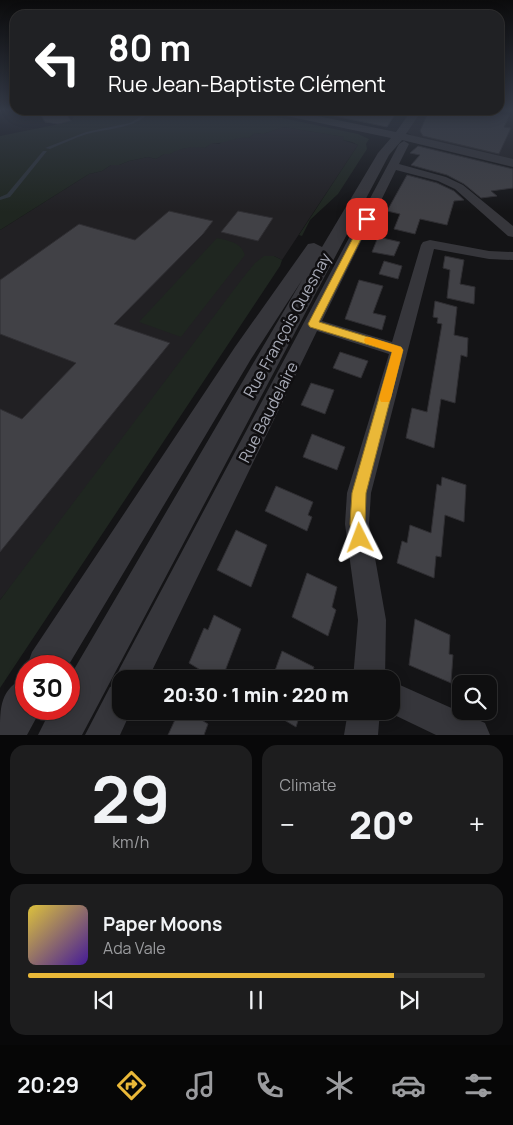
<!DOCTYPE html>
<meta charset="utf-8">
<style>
:root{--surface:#0f0f10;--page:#1d1d1e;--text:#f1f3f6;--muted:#9b9c9f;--line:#2f2f30;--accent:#eab838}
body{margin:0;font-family:Manrope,sans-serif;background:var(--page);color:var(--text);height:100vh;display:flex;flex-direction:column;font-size:19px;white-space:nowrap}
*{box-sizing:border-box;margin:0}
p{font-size:16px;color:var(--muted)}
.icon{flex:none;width:28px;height:28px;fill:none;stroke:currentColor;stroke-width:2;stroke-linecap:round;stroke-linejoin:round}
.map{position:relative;height:735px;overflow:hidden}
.details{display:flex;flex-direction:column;gap:10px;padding:10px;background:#080809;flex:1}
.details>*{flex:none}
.banner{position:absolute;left:10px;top:10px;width:494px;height:105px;border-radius:15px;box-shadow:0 2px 12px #0003,0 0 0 1px var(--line);background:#202124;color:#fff;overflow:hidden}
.controls{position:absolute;left:452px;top:675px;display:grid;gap:10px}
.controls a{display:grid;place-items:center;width:45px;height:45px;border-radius:10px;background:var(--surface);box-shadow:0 2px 12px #0003,0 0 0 1px var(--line);font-size:25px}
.speed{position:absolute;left:15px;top:655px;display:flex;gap:10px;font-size:25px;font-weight:700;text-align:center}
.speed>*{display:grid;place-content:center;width:65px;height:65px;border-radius:50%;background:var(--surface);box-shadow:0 2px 12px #0003,0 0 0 1px var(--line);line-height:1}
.speed .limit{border:8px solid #d22;background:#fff;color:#111}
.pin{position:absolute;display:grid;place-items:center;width:42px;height:42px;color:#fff;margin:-21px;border-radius:10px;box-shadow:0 2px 8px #0006}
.me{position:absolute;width:55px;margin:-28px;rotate:357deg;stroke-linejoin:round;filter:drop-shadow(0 0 4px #0008)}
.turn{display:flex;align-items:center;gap:18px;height:105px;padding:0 15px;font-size:22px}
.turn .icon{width:65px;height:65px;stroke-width:2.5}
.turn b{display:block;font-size:35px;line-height:42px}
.big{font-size:38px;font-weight:800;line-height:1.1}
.details .widget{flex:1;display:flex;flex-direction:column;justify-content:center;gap:8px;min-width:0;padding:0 18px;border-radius:15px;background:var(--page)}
.details .dial{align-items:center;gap:0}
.dial b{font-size:65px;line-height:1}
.song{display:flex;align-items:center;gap:15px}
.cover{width:60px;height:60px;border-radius:8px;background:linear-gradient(135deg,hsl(50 70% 55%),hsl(260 70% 35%))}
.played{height:5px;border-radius:2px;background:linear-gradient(90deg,var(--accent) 80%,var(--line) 80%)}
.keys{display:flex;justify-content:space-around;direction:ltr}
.heat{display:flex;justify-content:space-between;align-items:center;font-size:28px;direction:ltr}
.details .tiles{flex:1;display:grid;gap:10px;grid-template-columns:1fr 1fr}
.widget:last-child{grid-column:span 2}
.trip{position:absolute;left:112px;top:670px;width:288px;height:50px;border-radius:15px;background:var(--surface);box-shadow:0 2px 12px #0003,0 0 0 1px var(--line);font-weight:800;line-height:50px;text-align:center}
.dock{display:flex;height:80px;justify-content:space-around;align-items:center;background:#060606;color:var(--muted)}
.dock .icon{width:35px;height:35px}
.dock .active{color:var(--accent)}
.dock b{font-size:22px;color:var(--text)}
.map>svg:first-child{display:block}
.built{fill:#212023}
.green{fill:#1f2620}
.water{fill:#2d343b}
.building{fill:#414146;stroke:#2f2e32}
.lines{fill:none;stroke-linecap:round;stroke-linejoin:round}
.minor{fill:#36363b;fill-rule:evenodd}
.tertiary{fill:#36363b;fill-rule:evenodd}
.route{fill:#eab838;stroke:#987824}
.slow{fill:#f59e0b}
.labels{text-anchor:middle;stroke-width:5;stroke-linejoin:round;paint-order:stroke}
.street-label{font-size:16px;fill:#a7aab6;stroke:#100f11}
</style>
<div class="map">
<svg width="513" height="735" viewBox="0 0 513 735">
<rect width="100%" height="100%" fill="#141416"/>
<path class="built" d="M410,110H513V161L413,136L399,128Z
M284,127L345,137L343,140L358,145L282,260L274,256L0,600V230L89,174L102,171L111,165H119L129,161L148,157L156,159L164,154H170L176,150L196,146L205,148L211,143L219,144L225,140L240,137L249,138L255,133L263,134Z"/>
<path class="green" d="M68,110H244L358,134L369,139L366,144L367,149L338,194L310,220L302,236L299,235L358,145L352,142L343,140L344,137L284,127L263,134L255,133L249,138C235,136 224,145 212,143L205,148C193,146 180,148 170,154H164L156,159L148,157L129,161L119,165H111L102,171L89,174L0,230V136L69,122L74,117Z
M217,238C229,241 241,242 245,255L181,337L139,322Z
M264,256H274L282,260L280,266L0,688V600L242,279L255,263Z"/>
<path class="water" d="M146,110L150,112C135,129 108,128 87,134C74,138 62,144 50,149L45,148L86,132L130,123L145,114Z
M43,151H47L10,197L0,200V197L7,194Z"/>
<path class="building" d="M38,110H64L71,121L58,124L45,122Z
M334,110H398L387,127L334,116Z
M429,110H473L510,115L504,127L511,128L499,154L423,136L420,131Z
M418,146L513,169V188L491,191L497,196L481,198L464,184L447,175L411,165L420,155L410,153Z
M407,175L437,183L454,191L464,200L454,201L447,225L420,219L415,234L394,229L400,214L387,211Z
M169,211L213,221L203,234L114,324L170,343L0,552V409L22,419L76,363L0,334V280L79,224L135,240Z
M238,211L273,218L258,241L221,232Z
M378,237L400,242L394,256L372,252Z
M445,256L464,260L460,284L475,287L474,304L447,298L450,270L443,268Z
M384,261L402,266L398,279L379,274Z
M359,280L383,286L373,313L386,316L382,330L345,319Z
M435,301L457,307L454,335L468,338L467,357L461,355L455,403L441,399L434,448L406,438L412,408L427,412L442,324L437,323L438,318L433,317Z
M340,352L368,361L361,378L333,368Z
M311,383L334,390L325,414L301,405Z
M312,434L345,447L337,470L303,457Z
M442,477L466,485L464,522L445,515L441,557L436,556L434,578L397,563L402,541L407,543L410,525L431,533L437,484L441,486Z
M276,486L313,502L308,515L312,517L307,531L265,511Z
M236,530L267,545L251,587L217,570Z
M307,573L337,587L332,607L336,610L328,636L292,617Z
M214,615L241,629L222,679H215L189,663L204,628L208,630Z
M415,619L450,635L449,654L453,655L451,683L409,665Z
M282,651L314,667L310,679H272Z
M179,711H187L208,724L204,735H168Z
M269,711H301L296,727Z"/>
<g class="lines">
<path class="minor" d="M404,141L409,144L399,164L446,177L463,185L513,226V237L508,236L455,189L438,181L396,170L322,321L392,342L421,245L423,242L430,240L489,251L513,252V260L489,259L434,249L371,493L369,524L386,620L385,679H353L358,620L345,524L347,493L389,354L317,331L148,679H121V711H131L120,735H85L110,687L117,684L115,679L120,668L399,144Z
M391,681L485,723L490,735H436L386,711H391Z
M348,711H380L378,735H344Z"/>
<path class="tertiary" d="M267,110H288L396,132L412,110H422L406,134L513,159V167L402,140L389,155L82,735H38L51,709H69V678L302,280L251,359L68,666H27L32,652L235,347L308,244L314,243L322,247L378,153L391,138L272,113Z
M26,677V709H41L40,711L27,735H0C0,706 0,689 26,677Z"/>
</g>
<linearGradient id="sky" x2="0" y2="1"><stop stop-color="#0b0b0c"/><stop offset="0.52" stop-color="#343a47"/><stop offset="1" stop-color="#343a47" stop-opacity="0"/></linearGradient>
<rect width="513" height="212" fill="url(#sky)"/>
<path class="route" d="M367,216L371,219L319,322L401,347L403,350L366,493L365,524L367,538L365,543L360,546L354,543L350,524L352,493L392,352L310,327L308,324L363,219Z"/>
<path class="slow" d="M369,337L401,347L403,350L391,398L389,402H381L379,398L392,352L365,343L364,340L365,338Z"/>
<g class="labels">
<g class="street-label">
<text transform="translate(287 325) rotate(-61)" y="6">Rue François Quesnay</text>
<text transform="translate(268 412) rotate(-63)" y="6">Rue Baudelaire</text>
</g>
</g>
</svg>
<div class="controls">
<a><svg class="icon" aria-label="search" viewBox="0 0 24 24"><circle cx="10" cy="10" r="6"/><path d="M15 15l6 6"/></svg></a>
</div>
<div class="speed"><div class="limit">30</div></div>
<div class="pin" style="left:367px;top:219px;background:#d93025"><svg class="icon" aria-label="arrive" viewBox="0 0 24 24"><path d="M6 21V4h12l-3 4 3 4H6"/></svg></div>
<svg class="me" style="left:360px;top:538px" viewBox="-20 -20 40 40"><path d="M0-17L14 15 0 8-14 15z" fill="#eab838" stroke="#fff" stroke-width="4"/></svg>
<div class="trip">20:30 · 1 min · 220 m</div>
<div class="banner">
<div class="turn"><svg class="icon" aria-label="left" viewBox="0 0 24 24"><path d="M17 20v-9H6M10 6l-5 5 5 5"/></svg><div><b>80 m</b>Rue Jean-Baptiste Clément</div></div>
</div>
</div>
<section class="details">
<div class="tiles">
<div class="widget dial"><b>29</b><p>km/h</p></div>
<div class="widget"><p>Climate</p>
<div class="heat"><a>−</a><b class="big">20°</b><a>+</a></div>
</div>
<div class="widget">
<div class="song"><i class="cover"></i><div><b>Paper Moons</b><p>Ada Vale</p></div></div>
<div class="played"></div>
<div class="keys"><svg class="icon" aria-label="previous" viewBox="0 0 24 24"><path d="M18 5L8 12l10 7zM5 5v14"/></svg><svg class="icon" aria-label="pause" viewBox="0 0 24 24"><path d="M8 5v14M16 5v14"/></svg><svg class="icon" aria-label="next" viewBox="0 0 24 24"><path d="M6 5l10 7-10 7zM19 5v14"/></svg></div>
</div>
</div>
</section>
<nav class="dock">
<b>20:29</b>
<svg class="icon active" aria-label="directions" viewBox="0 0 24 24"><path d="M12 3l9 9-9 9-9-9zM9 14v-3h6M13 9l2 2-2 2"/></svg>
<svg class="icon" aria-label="music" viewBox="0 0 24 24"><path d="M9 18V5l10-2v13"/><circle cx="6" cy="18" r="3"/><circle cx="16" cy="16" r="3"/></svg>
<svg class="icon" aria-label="phone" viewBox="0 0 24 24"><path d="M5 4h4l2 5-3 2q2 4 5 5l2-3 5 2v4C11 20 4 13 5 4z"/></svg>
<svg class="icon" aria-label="climate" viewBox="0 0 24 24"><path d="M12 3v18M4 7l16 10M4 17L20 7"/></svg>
<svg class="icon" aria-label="car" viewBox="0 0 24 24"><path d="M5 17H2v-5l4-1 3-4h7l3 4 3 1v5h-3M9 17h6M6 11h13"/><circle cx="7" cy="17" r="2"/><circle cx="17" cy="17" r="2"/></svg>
<svg class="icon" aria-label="filters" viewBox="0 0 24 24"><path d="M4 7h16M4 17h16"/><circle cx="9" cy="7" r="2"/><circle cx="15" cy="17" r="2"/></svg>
</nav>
